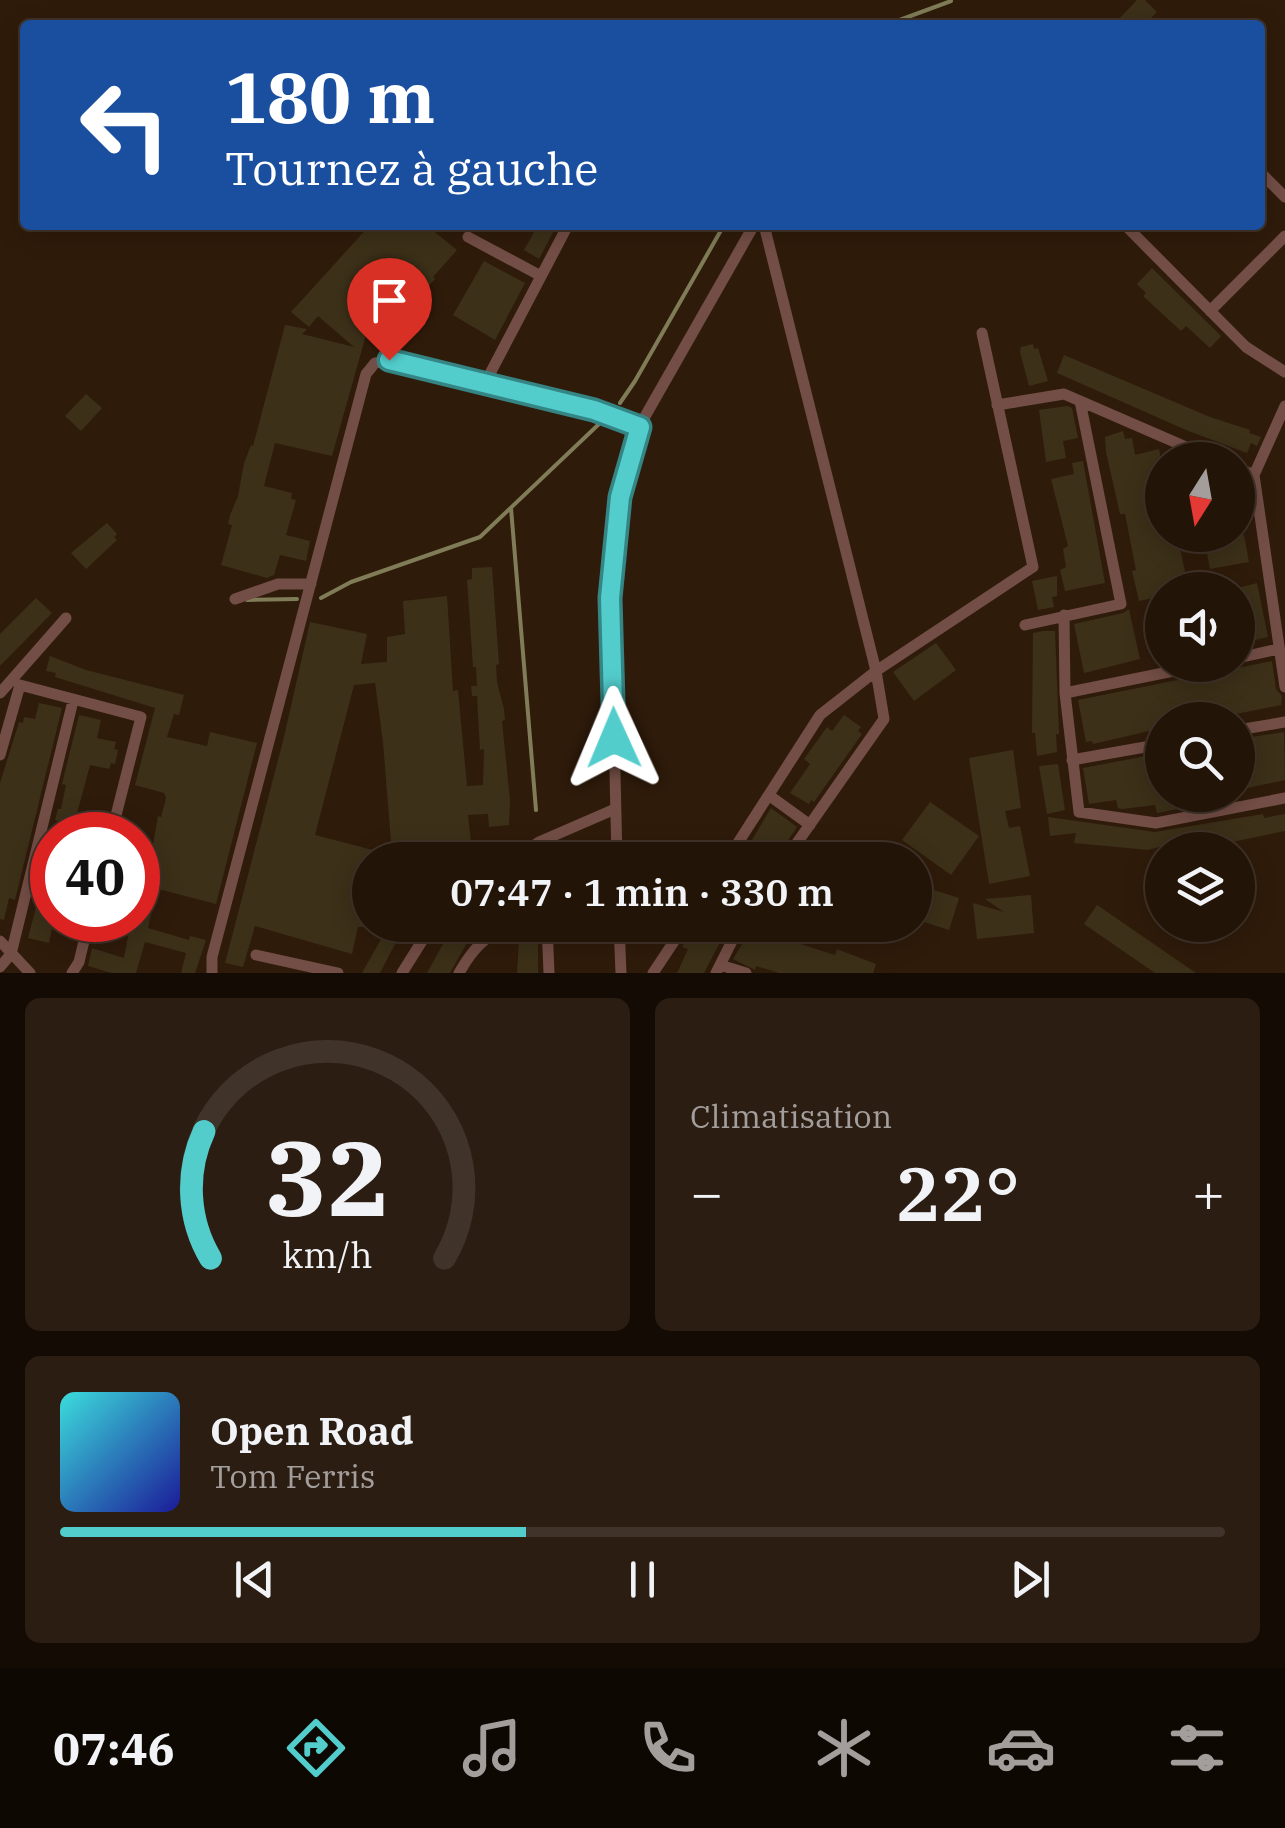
<!DOCTYPE html>
<html lang="fr">
<meta charset="utf-8">
<style>
:root{--surface:#231408;--page:#2b1d12;--text:#f1f3f6;--muted:#a39e9c;--line:#403329;--accent:#52cdcc}
body{margin:0;font-family:"IBM Plex Serif",serif;background:var(--page);color:var(--text);height:100vh;display:flex;flex-direction:column;font-size:38px;white-space:nowrap}
*{box-sizing:border-box;margin:0}
p{font-size:32px;color:var(--muted)}
.icon{flex:none;width:55px;height:55px;fill:none;stroke:currentColor;stroke-width:2;stroke-linecap:round;stroke-linejoin:round}
.map{position:relative;height:973px;overflow:hidden}
.sheet{display:flex;flex-direction:column;gap:25px;padding:25px;background:#130b04;flex:1}
.sheet>*{flex:none}
.guide{position:absolute;left:20px;top:20px;width:1245px;height:210px;border-radius:10px;box-shadow:0 5px 25px #0003,0 0 0 2px var(--line);background:#1a4fa0;color:#fff;overflow:hidden}
.needle{width:65px;rotate:191deg}
.controls{position:absolute;left:1145px;top:442px;display:grid;gap:20px}
.controls a{display:grid;place-items:center;width:110px;height:110px;border-radius:50%;background:var(--surface);box-shadow:0 5px 25px #0003,0 0 0 2px var(--line);font-size:50px}
.speed{position:absolute;left:30px;top:812px;display:flex;gap:20px;font-size:50px;font-weight:700;text-align:center}
.speed>*{display:grid;place-content:center;width:130px;height:130px;border-radius:50%;background:var(--surface);box-shadow:0 5px 25px #0003,0 0 0 2px var(--line);line-height:1}
.speed .limit{border:15px solid #d22;background:#fff;color:#111}
.pin{position:absolute;display:grid;place-items:center;width:85px;height:85px;color:#fff;margin:-102px -42px;border-radius:50% 50% 50% 0;rotate:-45deg;box-shadow:0 0 10px #0007}
.pin .icon{rotate:45deg}
.me{position:absolute;width:110px;margin:-55px;rotate:359deg;stroke-linejoin:round;filter:drop-shadow(0 0 8px #0008)}
.turn{display:flex;align-items:center;gap:35px;height:210px;padding:0 40px;font-size:45px}
.turn .icon{width:130px;height:130px;stroke-width:2.5}
.turn b{display:block;font-size:70px;line-height:85px}
.big{font-size:75px;font-weight:600;line-height:1.1}
.sheet .widget{flex:1;display:flex;flex-direction:column;justify-content:center;gap:15px;min-width:0;padding:0 35px;border-radius:15px;background:var(--page)}
.sheet .dial{align-items:center;gap:0}
.dial svg{height:260px;overflow:visible;fill:none;stroke:var(--line);stroke-width:7;stroke-linecap:round;text-anchor:middle}
.dial text{fill:var(--text);stroke:none}
.song{display:flex;align-items:center;gap:30px}
.cover{width:120px;height:120px;border-radius:15px;background:linear-gradient(135deg,hsl(180 70% 55%),hsl(240 70% 35%))}
.played{height:10px;border-radius:5px;background:linear-gradient(90deg,var(--accent) 40%,var(--line) 40%)}
.keys{display:flex;justify-content:space-around;direction:ltr}
.heat{display:flex;justify-content:space-between;align-items:center;font-size:55px;direction:ltr}
.sheet .tiles{flex:1;display:grid;gap:25px;grid-template-columns:1fr 1fr}
.widget:last-child{grid-column:span 2}
.trip{position:absolute;left:352px;top:842px;width:580px;height:100px;border-radius:50px;background:var(--surface);box-shadow:0 5px 25px #0003,0 0 0 2px var(--line);font-weight:600;line-height:100px;text-align:center}
.dock{display:flex;height:160px;justify-content:space-around;align-items:center;background:#0e0803;color:var(--muted)}
.dock .icon{width:70px;height:70px}
.dock .current{color:var(--accent)}
.dock b{font-size:45px;color:var(--text)}
.map>svg:first-child{display:block}
.lines{fill:none;stroke-linecap:round;stroke-linejoin:round}
.stream{stroke:#7f7c57;stroke-width:4}
.building{fill:#3c3018;fill-rule:evenodd}
.minor{stroke:#734e46;stroke-width:11}
.route-casing{stroke:#358585;stroke-width:25}
.route{stroke:#52cdcc;stroke-width:18}
</style>
<div class="map">
<svg width="1285" height="973" viewBox="0 0 1285 973">
<rect width="100%" height="100%" fill="#2f1b0a"/>
<g class="lines">
<path class="stream" d="M886,25L951,1
M620,403L635,381L724,225
M511,508L536,810
M321,598L351,582L480,537L599,424
M247,600L297,599"/>
</g>
<path class="building" d="M1137,0H1145L1157,12L1144,25H1123L1118,20Z
M370,225H426L457,250L433,277L435,279L380,338L377,335L372,340L366,335L332,456L275,443L264,486L292,493L291,499L296,500L286,535L310,541L306,561L280,555L274,575L267,578L221,565L232,525L228,524L230,515L238,496L244,463L251,445L253,446L285,325L307,329L302,334L354,347L318,316L309,327L291,312Z
M538,225H557L539,259L524,250Z
M484,261L525,283L495,340L453,315Z
M1152,268L1221,336L1210,348L1186,326L1181,331L1143,296L1146,293L1137,284Z
M1033,344L1034,349L1038,348L1048,381L1029,386L1020,352L1021,347Z
M1064,355L1210,417L1250,430L1249,433L1261,437L1257,446L1251,443L1247,453L1186,430L1057,373Z
M86,394L102,408L81,431L65,416Z
M1067,406L1072,408L1078,438L1063,441L1066,458L1046,462L1039,410Z
M1123,431L1125,439L1132,438L1135,455L1159,449L1162,466V535H1177L1189,590H1157L1158,597L1139,601L1132,571L1136,570L1125,514H1120L1106,452L1105,437Z
M1083,461L1105,583L1065,591L1060,570L1066,567L1063,549L1068,546L1051,479L1074,474L1072,463Z
M107,523L117,534L114,537L117,540L86,569L71,553Z
M1244,535L1249,562L1210,569L1204,537Z
M492,567L499,664L496,665L497,682L504,709L505,720L502,721L510,800L509,825L489,827L488,814L468,815L473,860L408,855L407,860H370L364,879L370,881V927H358L352,954L255,926L243,967L225,963L284,737L310,622L367,634L361,664L387,662V637L405,634L403,601L447,596L453,691L458,690L467,786L483,785L484,749L480,750L477,696H472L471,686H477L476,667H473L467,580L472,579V568ZM375,683L383,742L392,855L315,835L354,685Z
M1057,576V596L1052,597L1054,607L1038,610L1032,581Z
M1257,583L1268,637L1238,644V588Z
M36,598L52,613L0,666V634Z
M1129,609L1140,659L1084,673L1074,624L1123,613Z
M1043,631H1055L1059,734H1056L1057,752L1037,756L1035,733H1032L1033,633Z
M936,643L956,670L914,701L893,672Z
M50,656L86,670L184,695L179,715L174,714L167,737L207,746L210,732L257,743L216,904L158,889L152,909L148,928L189,940L190,936L206,940L195,973H181L186,953L145,942L136,973H112L88,966L92,948L124,958L131,920H138V897L141,883H144L149,849L152,850L158,816L161,817L166,798L164,793L135,785L155,708L55,677L56,673L46,671Z
M1272,661L1276,689L1282,696L1281,705L1207,720H1162V728L1093,744L1092,741L1086,742L1078,700Z
M39,703L62,708L15,900L9,898L4,920L0,919V783L19,722L23,723L24,717L35,719Z
M79,715L101,720L97,738L116,742L114,749L118,750L115,764L111,763L109,769L90,765L72,832L56,829L58,821L55,820L58,809H61L66,785L62,784Z
M844,715L861,727L858,731L862,734L814,802L811,800L809,804L790,793L810,764L804,759L827,727L832,731Z
M1284,732L1285,780L1238,790V767L1241,766L1238,739Z
M1013,750L1021,808L1005,811L1009,828L1020,826L1030,876L989,884L969,758Z
M1162,753V795H1196V799L1177,803L1178,809L1157,813L1155,805L1122,809L1118,808L1116,800L1089,804L1083,768Z
M1058,764L1065,810L1047,814L1039,766Z
M930,802L979,836L951,875L902,840Z
M771,808L797,827L775,860H740Z
M1263,814L1264,818L1285,814V831L1208,847L1206,838H1192L1148,850L1074,843L1076,833L1050,836L1048,817L1155,832Z
M44,876L52,878L54,920L49,943L28,938Z
M915,884L959,898L949,930L915,919Z
M1031,895L1034,933L977,939L973,903L1004,912L985,899Z
M1097,905L1196,973H1155L1084,924Z
M389,925H405L380,973H362Z
M458,925H477L450,973H427L448,935Z
M703,925H729L704,973H677L688,949L682,947L694,928L700,931Z
M749,933L787,943L788,940L835,955L837,949L876,964L873,973H779L756,966L755,970L733,959Z
M519,940L538,941V973H517Z"/>
<g class="lines">
<path class="minor" d="M1260,172L1285,197
M764,225L876,671L884,719L785,860
M1125,225L1246,347L1285,372
M468,237L541,276
M1210,311L1285,236
M484,385L568,225
M997,405L1064,394L1216,460
M1285,406L1254,475L1285,687
M1238,468L1254,475
M235,599L278,584H311
M1064,615L1065,693L1079,812L1156,823L1285,798
M1025,625L1121,604L1080,401
M1238,658L1278,649
M0,693L66,618
M1065,693L1203,665
M1238,730L1285,722
M0,755L20,685L141,717L111,835
M1072,760L1162,744
M770,796L810,825
M539,842L541,860
M512,860L539,842L615,809
M617,860L611,598L620,497L639,427L754,225
M727,860L820,715L876,671L1033,567L982,333
M547,925L549,973
M619,925L621,973
M0,941L30,973
M256,955L338,973
M720,965L746,973
M0,967L11,954L73,701
M72,973L79,962L89,920
M212,973V957L366,374L375,363L389,361L412,365L594,410L639,427
M402,973L422,941L436,925
M459,973C472,950 485,935 511,925
M653,973L685,925
M716,973L740,925"/>
</g>
<g class="lines">
<defs>
<path id="route" d="M389,360L594,410L640,427L620,497L610,598L614,738"/>
</defs>
<use href="#route" class="route-casing"/>
<use href="#route" class="route"/>
</g>
</svg>
<div class="controls">
<a><svg class="needle" viewBox="-14 -14 28 28"><path d="M0-13l5 13h-10z" fill="#e53935"/><path d="M0 13l5-13h-10z" fill="#a39e9c"/></svg></a>
<a><svg class="icon" aria-label="sound" viewBox="0 0 24 24"><path d="M4 9h4l5-4v14l-5-4H4zM17 9q2 3 0 6"/></svg></a>
<a><svg class="icon" aria-label="search" viewBox="0 0 24 24"><circle cx="10" cy="10" r="6"/><path d="M15 15l6 6"/></svg></a>
<a><svg class="icon" aria-label="layers" viewBox="0 0 24 24"><path d="M12 4l9 5-9 5-9-5zM3 14l9 5 9-5"/></svg></a>
</div>
<div class="speed"><div class="limit">40</div></div>
<div class="pin" style="left:389px;top:360px;background:#d93025"><svg class="icon" aria-label="arrive" viewBox="0 0 24 24"><path d="M6 21V4h12l-3 4 3 4H6"/></svg></div>
<svg class="me" style="left:614px;top:738px" viewBox="-20 -20 40 40"><path d="M0-17L14 15 0 8-14 15z" fill="#52cdcc" stroke="#fff" stroke-width="4"/></svg>
<div class="trip">07:47 · 1 min · 330 m</div>
<div class="guide">
<div class="turn"><svg class="icon" aria-label="left" viewBox="0 0 24 24"><path d="M17 20v-9H6M10 6l-5 5 5 5"/></svg><div><b>180 m</b>Tournez à gauche</div></div>
</div>
</div>
<section class="sheet">
<div class="tiles">
<div class="widget dial"><svg viewBox="0 0 100 80">
<path d="M14 69A42 42 0 1 1 86 69"/>
<path d="M14 69A42 42 0 0 1 12 30" stroke="#52cdcc"/>
<text x="50" y="56" font-size="32" font-weight="700">32</text>
<text x="50" y="72" font-size="11">km/h</text>
</svg></div>
<div class="widget"><p>Climatisation</p>
<div class="heat"><a>−</a><b class="big">22°</b><a>+</a></div>
</div>
<div class="widget">
<div class="song"><i class="cover"></i><div><b>Open Road</b><p>Tom Ferris</p></div></div>
<div class="played"></div>
<div class="keys"><svg class="icon" aria-label="previous" viewBox="0 0 24 24"><path d="M18 5L8 12l10 7zM5 5v14"/></svg><svg class="icon" aria-label="pause" viewBox="0 0 24 24"><path d="M8 5v14M16 5v14"/></svg><svg class="icon" aria-label="next" viewBox="0 0 24 24"><path d="M6 5l10 7-10 7zM19 5v14"/></svg></div>
</div>
</div>
</section>
<nav class="dock">
<b>07:46</b>
<svg class="icon current" aria-label="directions" viewBox="0 0 24 24"><path d="M12 3l9 9-9 9-9-9zM9 14v-3h6M13 9l2 2-2 2"/></svg>
<svg class="icon" aria-label="music" viewBox="0 0 24 24"><path d="M9 18V5l10-2v13"/><circle cx="6" cy="18" r="3"/><circle cx="16" cy="16" r="3"/></svg>
<svg class="icon" aria-label="phone" viewBox="0 0 24 24"><path d="M5 4h4l2 5-3 2q2 4 5 5l2-3 5 2v4C11 20 4 13 5 4z"/></svg>
<svg class="icon" aria-label="climate" viewBox="0 0 24 24"><path d="M12 3v18M4 7l16 10M4 17L20 7"/></svg>
<svg class="icon" aria-label="car" viewBox="0 0 24 24"><path d="M5 17H2v-5l4-1 3-4h7l3 4 3 1v5h-3M9 17h6M6 11h13"/><circle cx="7" cy="17" r="2"/><circle cx="17" cy="17" r="2"/></svg>
<svg class="icon" aria-label="filters" viewBox="0 0 24 24"><path d="M4 7h16M4 17h16"/><circle cx="9" cy="7" r="2"/><circle cx="15" cy="17" r="2"/></svg>
</nav>
